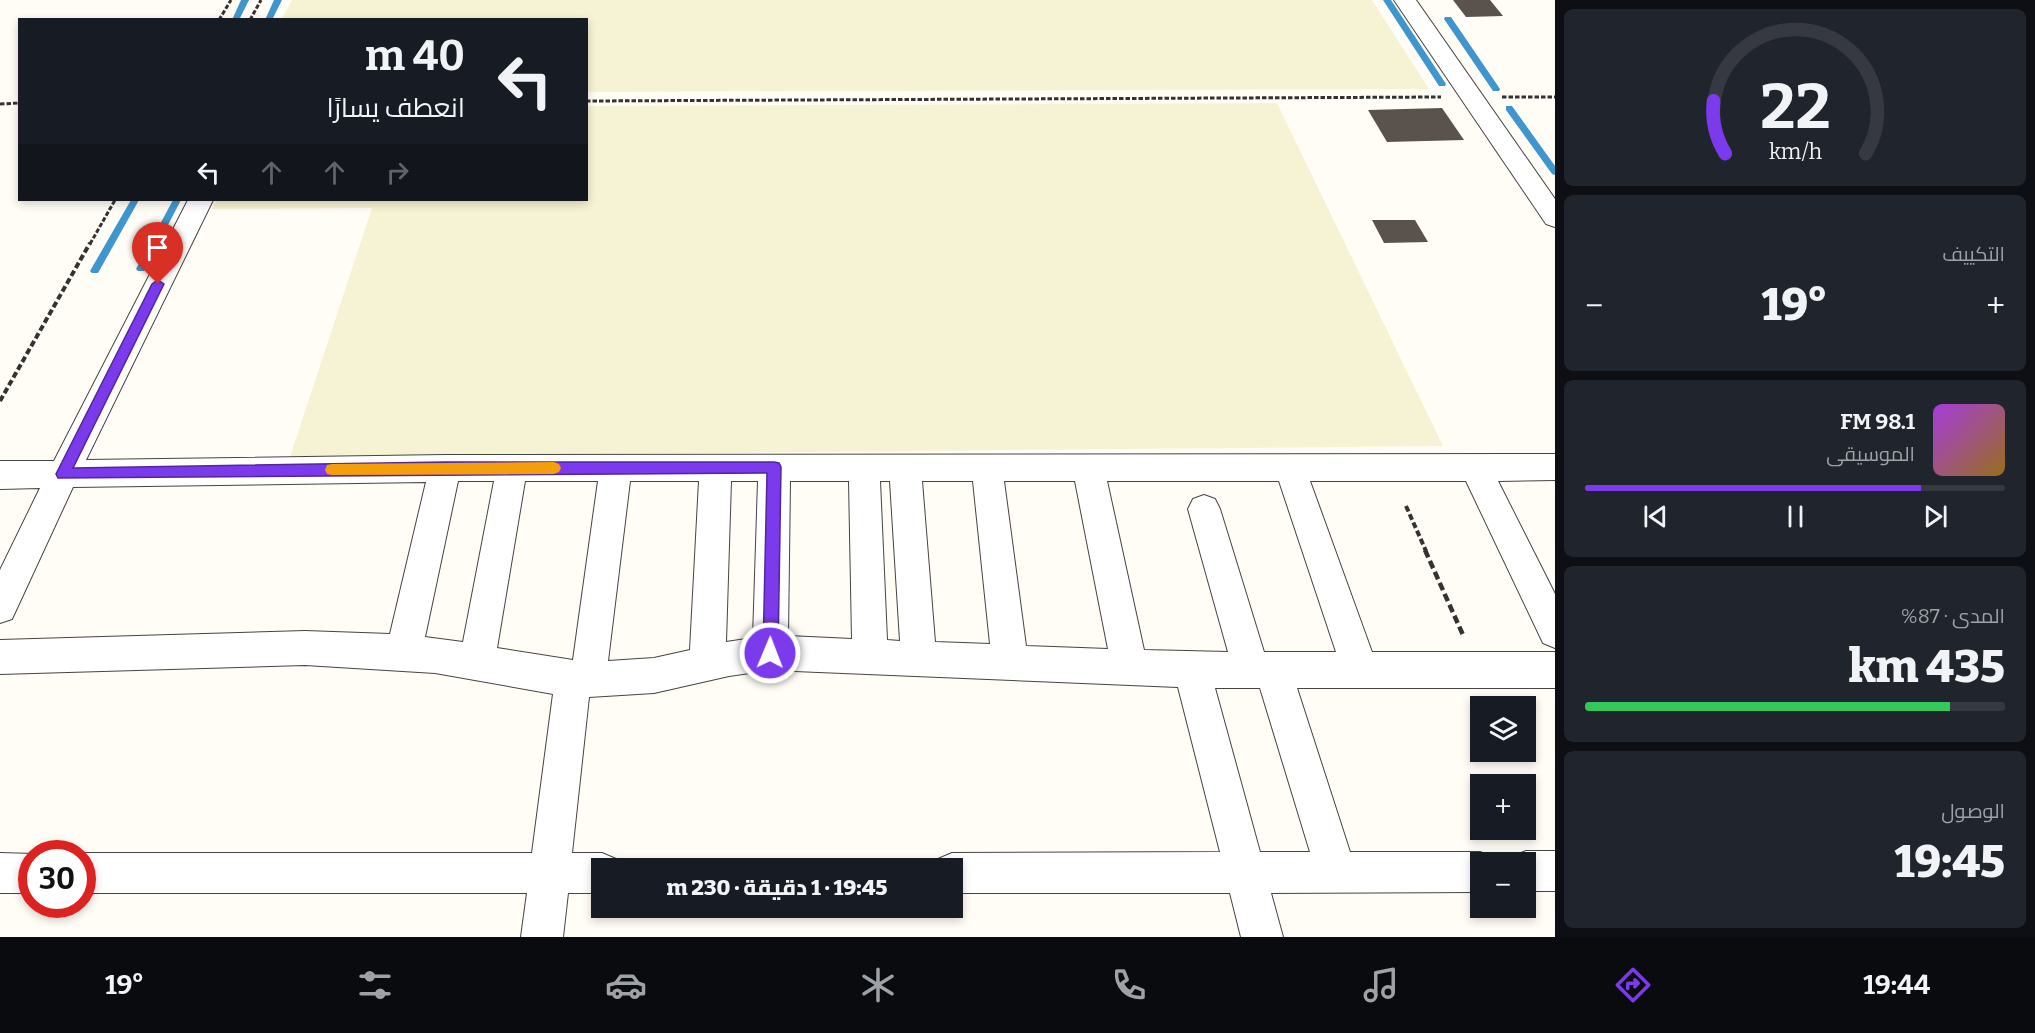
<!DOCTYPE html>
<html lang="ar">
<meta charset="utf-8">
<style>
:root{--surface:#171b24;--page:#20242c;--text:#f1f3f6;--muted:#9ea1a6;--line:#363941;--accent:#7c3aed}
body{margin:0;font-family:Bitter,Cairo,serif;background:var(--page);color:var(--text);direction:rtl;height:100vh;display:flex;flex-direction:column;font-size:22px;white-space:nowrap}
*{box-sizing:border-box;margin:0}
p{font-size:20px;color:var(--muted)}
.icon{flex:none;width:33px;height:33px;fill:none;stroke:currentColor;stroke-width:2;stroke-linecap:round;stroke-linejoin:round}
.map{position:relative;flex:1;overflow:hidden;direction:ltr}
.drawer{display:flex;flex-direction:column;gap:9px;padding:9px;background:#0d0f14;width:480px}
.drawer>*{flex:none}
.banner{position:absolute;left:18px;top:18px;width:570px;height:183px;border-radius:0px;box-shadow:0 3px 9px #0003;direction:rtl;background:#171b24;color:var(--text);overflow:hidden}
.controls{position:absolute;left:1470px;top:696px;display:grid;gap:12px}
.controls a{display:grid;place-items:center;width:66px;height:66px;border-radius:0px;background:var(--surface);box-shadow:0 3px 9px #0003;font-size:30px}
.speed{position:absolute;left:18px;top:840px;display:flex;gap:12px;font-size:30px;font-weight:700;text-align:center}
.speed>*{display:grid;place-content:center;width:78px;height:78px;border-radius:50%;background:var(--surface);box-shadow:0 3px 9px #0003;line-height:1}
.speed .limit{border:9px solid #d22;background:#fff;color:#111}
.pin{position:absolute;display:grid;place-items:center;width:51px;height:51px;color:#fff;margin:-62px -26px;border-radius:50% 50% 50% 0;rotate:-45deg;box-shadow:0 0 6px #0007}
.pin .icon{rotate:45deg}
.me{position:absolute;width:66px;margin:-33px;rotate:1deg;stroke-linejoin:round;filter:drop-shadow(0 0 4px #0008)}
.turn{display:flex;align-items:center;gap:21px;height:126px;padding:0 24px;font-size:27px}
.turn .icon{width:78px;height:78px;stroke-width:2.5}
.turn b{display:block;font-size:42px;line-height:51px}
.lanes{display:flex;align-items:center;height:57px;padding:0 24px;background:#0003;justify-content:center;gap:30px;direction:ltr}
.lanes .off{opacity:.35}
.big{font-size:45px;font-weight:800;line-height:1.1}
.drawer .widget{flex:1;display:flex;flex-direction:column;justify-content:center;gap:9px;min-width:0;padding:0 21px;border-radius:9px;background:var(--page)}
.drawer .dial{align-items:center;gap:0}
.dial svg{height:156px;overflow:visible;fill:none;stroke:var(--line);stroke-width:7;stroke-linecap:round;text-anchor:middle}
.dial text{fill:var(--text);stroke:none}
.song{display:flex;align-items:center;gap:18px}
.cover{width:72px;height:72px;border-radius:9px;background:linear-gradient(135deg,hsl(280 70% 55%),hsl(40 70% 35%))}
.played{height:6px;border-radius:3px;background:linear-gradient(90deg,var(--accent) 80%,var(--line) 80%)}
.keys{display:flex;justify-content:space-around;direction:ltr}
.heat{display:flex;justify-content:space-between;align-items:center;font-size:33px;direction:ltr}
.charge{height:9px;border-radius:4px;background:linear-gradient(90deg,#34c759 87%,var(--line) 0)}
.trip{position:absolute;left:591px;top:858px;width:372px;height:60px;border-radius:0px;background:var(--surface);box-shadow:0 3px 9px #0003;font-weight:800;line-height:60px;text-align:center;direction:rtl}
.menu{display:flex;height:96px;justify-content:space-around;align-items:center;background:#090b0e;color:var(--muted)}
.menu .icon{width:42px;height:42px}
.menu .selected{color:var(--accent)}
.menu b{font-size:27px;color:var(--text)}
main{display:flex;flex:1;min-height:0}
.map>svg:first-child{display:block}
.farmland{fill:#f6f3d4}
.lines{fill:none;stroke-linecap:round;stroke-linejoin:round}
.stream{fill:#3f96cf;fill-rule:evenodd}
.building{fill:#5a524d}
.street-casing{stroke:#444;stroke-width:2}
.path-far2{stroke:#333;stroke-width:3;stroke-dasharray:4.5 2;stroke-linecap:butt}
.path-far1{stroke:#333;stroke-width:4;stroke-dasharray:6 3;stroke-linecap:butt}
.path{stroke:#333;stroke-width:4.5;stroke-dasharray:8 4;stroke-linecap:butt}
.street{fill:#fff;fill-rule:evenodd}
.route{fill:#7c3aed;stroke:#51269a;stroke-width:1.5}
.slow{fill:#f59e0b}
</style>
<main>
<section class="drawer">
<div class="widget dial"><svg viewBox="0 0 100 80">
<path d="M14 69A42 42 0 1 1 86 69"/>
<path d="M14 69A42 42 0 0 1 8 42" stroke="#7c3aed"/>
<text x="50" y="56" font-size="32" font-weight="700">22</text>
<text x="50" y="72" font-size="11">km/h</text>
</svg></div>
<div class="widget"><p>التكييف</p>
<div class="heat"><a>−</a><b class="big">19°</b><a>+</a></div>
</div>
<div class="widget">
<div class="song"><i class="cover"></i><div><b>98.1 FM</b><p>الموسيقى</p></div></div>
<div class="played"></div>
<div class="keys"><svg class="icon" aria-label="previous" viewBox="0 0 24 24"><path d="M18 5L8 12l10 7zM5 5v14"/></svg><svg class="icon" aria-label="pause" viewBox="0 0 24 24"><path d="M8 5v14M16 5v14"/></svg><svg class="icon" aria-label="next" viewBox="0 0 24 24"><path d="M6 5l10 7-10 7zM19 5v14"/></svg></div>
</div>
<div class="widget"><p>المدى · 87%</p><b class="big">435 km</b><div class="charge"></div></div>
<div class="widget"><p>الوصول</p><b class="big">19:45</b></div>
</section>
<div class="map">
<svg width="1555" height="937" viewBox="0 0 1555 937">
<rect width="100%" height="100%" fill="#fffdf5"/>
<path class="farmland" d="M292,0H1372L1429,89L587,92L586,20L282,19Z
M1277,103L1443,446L290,457L372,208L212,209L217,200H586L587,106Z"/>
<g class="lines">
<path class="stream" d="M241,0H249L239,20H232Z
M274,0H282L272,20H265Z
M1383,0H1391L1446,84L1445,86H1439Z
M1445,17H1451L1500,89L1499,91H1493L1444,19Z
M1506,106H1512L1555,166V175L1552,174L1506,110Z
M131,200H139L98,273H92L90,271Z
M173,200H181L144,271H138L136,269Z"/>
</g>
<path class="building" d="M1453,0H1490L1503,16L1466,17Z
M1442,108L1464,140L1387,142L1368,110Z
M1372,220H1415L1428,242L1384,243Z"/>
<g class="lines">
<defs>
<path id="street" d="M1394,0H1416L1555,199V227L1546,224Z
M188,200H213L86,460L445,455L1555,454V480L1498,481L1555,594V648L1543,643L1466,481H1310L1372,652H1555V688H1297L1350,852H1480L1494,858L1496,862H1480V892L1271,893L1283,937H1241L1230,893H952V868H934L938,859L952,853L1220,852L1178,687L770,670L729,676L654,693L589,697L572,853H602L616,859L620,868H602V893H568L563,937H521L527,893H82V854H80L82,853H532L553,694L435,673L305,665L0,674V640L305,631L390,634L426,482L73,487L12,619L0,623V570L40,488L0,489V461H54ZM458,481H494L463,642L425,637ZM525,481H598L573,660L497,648ZM630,481H699L690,650L654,658L608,661ZM731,481H758L753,638L726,642ZM790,481H849L852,639L788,636ZM880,481H890L900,641L887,640ZM922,481H973L990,644L935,642ZM1004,481H1075L1108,649L1026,646ZM1107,481H1279L1336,652H1264L1220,509L1215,499L1204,495L1193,499L1188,509L1228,652L1144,650ZM1215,688H1260L1310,852H1260Z
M1526,851H1555V891H1526V862H1509L1512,857Z
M0,853L34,854H32V893H0Z"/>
</defs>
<use href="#street" class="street-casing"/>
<path class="path-far2" d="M219,20L231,0
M250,20L261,0
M1502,97H1555
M586,101L1441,97
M0,104L20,103
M90,244L115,200"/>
<path class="path-far1" d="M0,401L90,243
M1406,506L1426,551"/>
<path class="path" d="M1425,550L1463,635"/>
<use href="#street" class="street"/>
</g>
<path class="route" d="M158,280L164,284L73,468L445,462H774L779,463L781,467L778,653L776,658L770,661L765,658L763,653L767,473L58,478L56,474L58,470L152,284Z"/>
<path class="slow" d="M554,462L559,464L561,468L559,472L554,474L332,475L327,474L325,470L327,465L332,464Z"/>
</svg>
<div class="controls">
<a><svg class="icon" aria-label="layers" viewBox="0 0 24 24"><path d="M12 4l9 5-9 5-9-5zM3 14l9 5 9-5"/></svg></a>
<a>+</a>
<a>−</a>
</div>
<div class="speed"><div class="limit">30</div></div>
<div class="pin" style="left:158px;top:284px;background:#d93025"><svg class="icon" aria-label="arrive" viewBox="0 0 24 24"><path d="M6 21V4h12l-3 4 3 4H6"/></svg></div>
<svg class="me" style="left:770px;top:653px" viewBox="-20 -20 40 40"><circle r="17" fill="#7c3aed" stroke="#fff" stroke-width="3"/><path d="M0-11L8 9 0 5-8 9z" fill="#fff"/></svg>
<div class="trip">19:45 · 1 دقيقة · 230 m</div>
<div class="banner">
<div class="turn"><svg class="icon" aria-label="left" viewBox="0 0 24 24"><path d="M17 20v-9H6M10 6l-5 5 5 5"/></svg><div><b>40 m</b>انعطف يسارًا</div></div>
<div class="lanes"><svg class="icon" aria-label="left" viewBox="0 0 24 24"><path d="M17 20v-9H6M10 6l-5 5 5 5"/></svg><svg class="icon off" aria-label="ahead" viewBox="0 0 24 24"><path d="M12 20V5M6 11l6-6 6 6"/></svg><svg class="icon off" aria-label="ahead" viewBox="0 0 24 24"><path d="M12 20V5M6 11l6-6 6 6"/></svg><svg class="icon off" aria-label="right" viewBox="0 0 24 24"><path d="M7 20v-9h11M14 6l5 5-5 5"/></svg></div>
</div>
</div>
</main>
<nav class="menu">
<b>19:44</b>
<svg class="icon selected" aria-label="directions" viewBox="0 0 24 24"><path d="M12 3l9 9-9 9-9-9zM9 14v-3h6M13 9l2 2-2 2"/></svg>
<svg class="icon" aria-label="music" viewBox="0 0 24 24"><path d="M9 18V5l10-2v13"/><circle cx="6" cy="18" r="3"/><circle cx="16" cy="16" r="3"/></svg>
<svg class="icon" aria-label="phone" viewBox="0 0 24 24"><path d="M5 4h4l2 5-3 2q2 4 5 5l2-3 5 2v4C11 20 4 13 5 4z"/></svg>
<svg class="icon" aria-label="climate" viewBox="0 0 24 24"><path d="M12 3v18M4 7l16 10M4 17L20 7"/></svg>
<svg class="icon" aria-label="car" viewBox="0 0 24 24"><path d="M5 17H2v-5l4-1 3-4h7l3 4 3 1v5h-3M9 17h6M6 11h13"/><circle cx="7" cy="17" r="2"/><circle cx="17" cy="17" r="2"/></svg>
<svg class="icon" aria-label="filters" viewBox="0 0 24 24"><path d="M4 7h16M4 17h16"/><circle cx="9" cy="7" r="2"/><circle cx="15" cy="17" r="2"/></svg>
<b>19°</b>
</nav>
